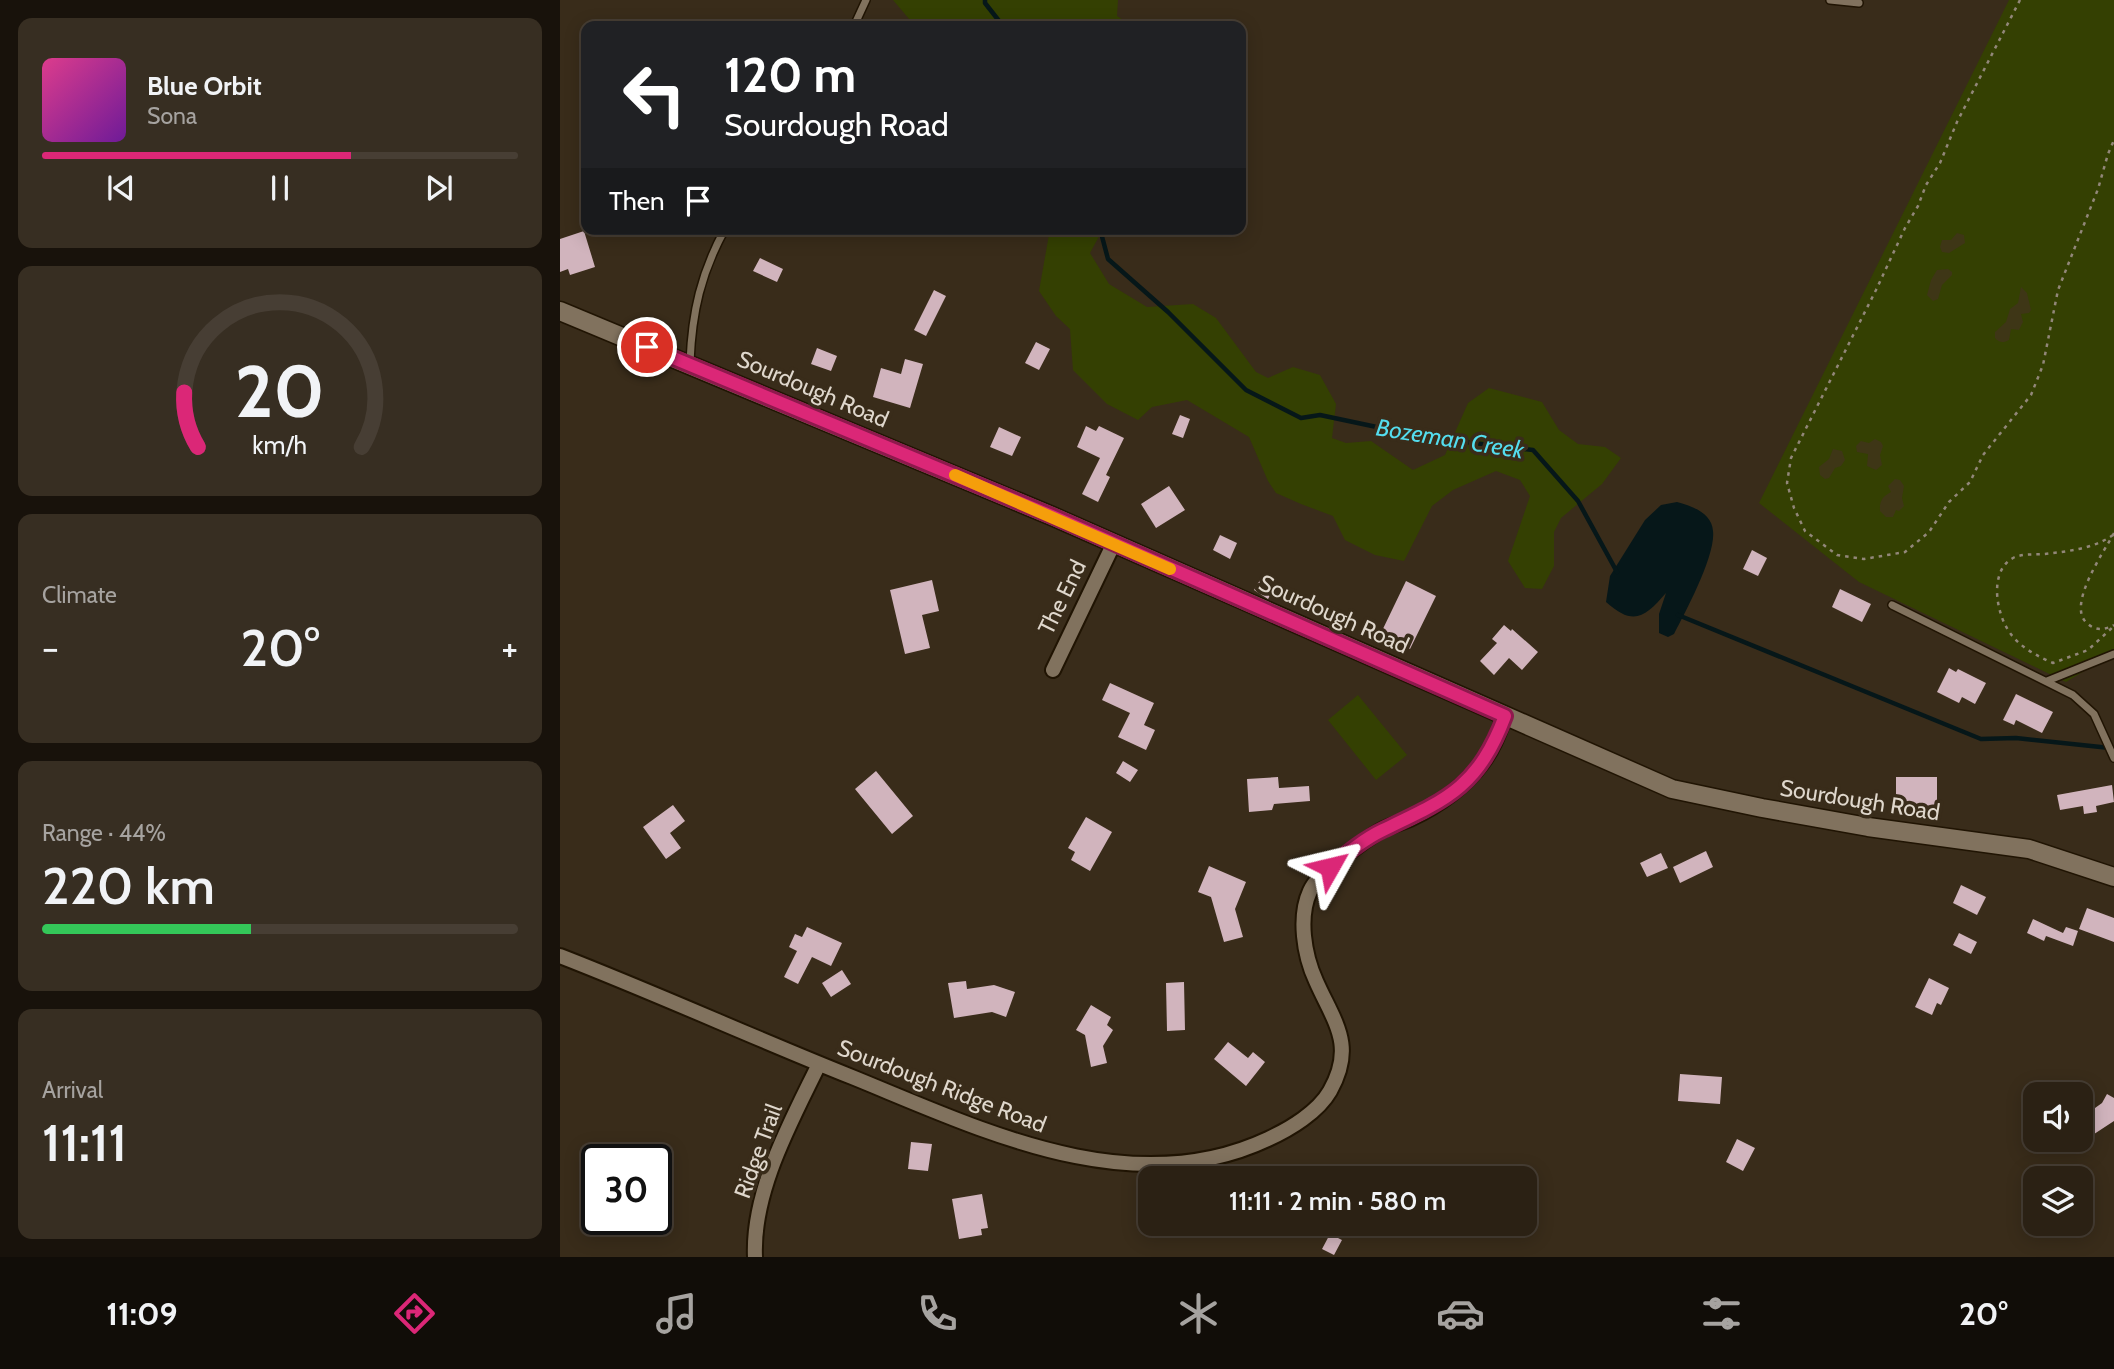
<!DOCTYPE html>
<meta charset="utf-8">
<style>
:root{--surface:#2b2114;--page:#372e22;--text:#f1f3f6;--muted:#a6a3a0;--line:#473e34;--accent:#db2777}
body{margin:0;font-family:Cabin,sans-serif;background:var(--page);color:var(--text);height:100vh;display:flex;flex-direction:column;font-size:26px;white-space:nowrap}
*{box-sizing:border-box;margin:0}
p{font-size:23px;color:var(--muted)}
.icon{flex:none;width:38px;height:38px;fill:none;stroke:currentColor;stroke-width:2;stroke-linecap:round;stroke-linejoin:round}
.map{position:relative;flex:1;overflow:hidden}
.details{display:flex;flex-direction:column;gap:18px;padding:18px;background:#18120b;width:560px}
.details>*{flex:none}
.guide{position:absolute;left:21px;top:21px;width:665px;height:214px;border-radius:14px;box-shadow:0 4px 18px #0003,0 0 0 2px var(--line);background:#202124;color:#fff;overflow:hidden}
.fabs{position:absolute;left:1463px;top:1082px;display:grid;gap:14px}
.fabs a{display:grid;place-items:center;width:70px;height:70px;border-radius:14px;background:var(--surface);box-shadow:0 4px 18px #0003,0 0 0 2px var(--line);font-size:35px}
.speed{position:absolute;left:21px;top:1144px;display:flex;gap:14px;font-size:35px;font-weight:700;text-align:center}
.speed>*{display:grid;place-content:center;width:91px;height:91px;border-radius:50%;background:var(--surface);box-shadow:0 4px 18px #0003,0 0 0 2px var(--line);line-height:1}
.speed .limit{border:4px solid #111;border-radius:10px;background:#fff;color:#111}
.pin{position:absolute;display:grid;place-items:center;width:60px;height:60px;color:#fff;margin:-30px;border:4px solid #fff;border-radius:50%;box-shadow:0 2px 7px #0007}
.me{position:absolute;width:77px;margin:-38px;rotate:53deg;stroke-linejoin:round;filter:drop-shadow(0 0 5px #0008)}
.turn{display:flex;align-items:center;gap:24px;height:147px;padding:0 28px;font-size:32px}
.turn .icon{width:91px;height:91px;stroke-width:2.5}
.turn b{display:block;font-size:49px;line-height:60px}
.then{display:flex;align-items:center;height:66px;padding:0 28px;background:#0003;gap:14px;font-size:26px}
.big{font-size:52px;font-weight:600;line-height:1.1}
.details .card{flex:1;display:flex;flex-direction:column;justify-content:center;gap:10px;min-width:0;padding:0 24px;border-radius:14px;background:var(--page)}
.details .dial{align-items:center;gap:0}
.dial svg{height:182px;overflow:visible;fill:none;stroke:var(--line);stroke-width:7;stroke-linecap:round;text-anchor:middle}
.dial text{fill:var(--text);stroke:none}
.song{display:flex;align-items:center;gap:21px}
.cover{width:84px;height:84px;border-radius:10px;background:linear-gradient(135deg,hsl(330 70% 55%),hsl(280 70% 35%))}
.played{height:7px;border-radius:4px;background:linear-gradient(90deg,var(--accent) 65%,var(--line) 65%)}
.keys{display:flex;justify-content:space-around;direction:ltr}
.heat{display:flex;justify-content:space-between;align-items:center;font-size:38px;direction:ltr}
.charge{height:10px;border-radius:5px;background:linear-gradient(90deg,#34c759 44%,var(--line) 0)}
.trip{position:absolute;left:578px;top:1166px;width:399px;height:70px;border-radius:14px;background:var(--surface);box-shadow:0 4px 18px #0003,0 0 0 2px var(--line);font-weight:600;line-height:70px;text-align:center}
.dock{display:flex;height:112px;justify-content:space-around;align-items:center;background:#110d08;color:var(--muted)}
.dock .icon{width:49px;height:49px}
.dock .current{color:var(--accent)}
.dock b{font-size:32px;color:var(--text)}
main{display:flex;flex:1;min-height:0}
.map>svg:first-child{display:block}
.green{fill:#344002}
.sand{fill:#3e3616}
.water{fill:#061719}
.lines{fill:none;stroke-linecap:round;stroke-linejoin:round}
.stream{stroke:#061719;stroke-width:4.5}
.building{fill:#d1b4bd}
.service-casing{stroke:#201403;stroke-width:10}
.minor-casing{stroke:#201403;stroke-width:18}
.tertiary-casing{stroke:#201403;stroke-width:21}
.path{stroke:#928779;stroke-width:2.5;stroke-dasharray:3.5 5;stroke-linecap:butt}
.service{stroke:#81725e;stroke-width:7}
.minor{stroke:#81725e;stroke-width:14}
.tertiary{stroke:#81725e;stroke-width:18}
.route-casing{stroke:#8e194d;stroke-width:18}
.route{stroke:#db2777;stroke-width:12}
.slow{stroke:#f59e0b;stroke-width:12}
.labels{text-anchor:middle;stroke-width:7;stroke-linejoin:round;paint-order:stroke}
.street-label{font-size:23px;fill:#dfd7cc;stroke:#392c1a}
.water-label{font-size:24px;font-style:italic;fill:#54ddee;stroke:#392c1a}
</style>
<main>
<section class="details">
<div class="card">
<div class="song"><i class="cover"></i><div><b>Blue Orbit</b><p>Sona</p></div></div>
<div class="played"></div>
<div class="keys"><svg class="icon" aria-label="previous" viewBox="0 0 24 24"><path d="M18 5L8 12l10 7zM5 5v14"/></svg><svg class="icon" aria-label="pause" viewBox="0 0 24 24"><path d="M8 5v14M16 5v14"/></svg><svg class="icon" aria-label="next" viewBox="0 0 24 24"><path d="M6 5l10 7-10 7zM19 5v14"/></svg></div>
</div>
<div class="card dial"><svg viewBox="0 0 100 80">
<path d="M14 69A42 42 0 1 1 86 69"/>
<path d="M14 69A42 42 0 0 1 8 45" stroke="#db2777"/>
<text x="50" y="56" font-size="32" font-weight="700">20</text>
<text x="50" y="72" font-size="11">km/h</text>
</svg></div>
<div class="card"><p>Climate</p>
<div class="heat"><a>−</a><b class="big">20°</b><a>+</a></div>
</div>
<div class="card"><p>Range · 44%</p><b class="big">220 km</b><div class="charge"></div></div>
<div class="card"><p>Arrival</p><b class="big">11:11</b></div>
</section>
<div class="map">
<svg width="1554" height="1257" viewBox="0 0 1554 1257">
<rect width="100%" height="100%" fill="#392c1a"/>
<path class="green" d="M333,0H558L557,16L573,26H351L350,20Z
M1449,0H1554V653L1506,682L1299,582L1199,503Z
M490,229H543L530,253L549,284L587,307L633,304L656,318L696,372L708,378L733,367L760,375L776,404L772,438L786,443L811,441L853,470L885,455L908,403L929,388L982,402L999,430L1018,444L1045,447L1061,458L1042,484L1001,518L994,532V566L982,589L965,588L948,561L970,496L960,480L936,471L893,490L872,506L844,561L815,555L785,540L773,516L741,504L716,493L708,481L689,437L627,400L592,407L578,420L547,404L513,370L510,329L496,316L479,291Z
M798,695L847,755L816,780L768,720Z"/>
<path class="sand" d="M1397,233L1404,235L1405,243L1389,253L1382,252L1380,247L1382,240H1391Z
M1388,269L1392,272V275L1382,285L1378,299L1373,301L1367,295L1371,280L1377,270Z
M1461,287L1467,293L1471,310L1469,313L1461,314L1463,322L1459,330L1451,329L1449,340C1444,343 1439,343 1435,338V332L1446,322L1450,309L1458,303Z
M1315,439L1321,442L1323,446L1320,455L1322,465L1316,470L1307,466L1308,454L1297,452L1296,446L1301,441L1309,443Z
M1273,449L1282,451L1285,460L1281,466L1275,468L1269,478L1265,479L1260,475L1259,467L1269,459Z
M1335,479L1340,480L1344,486L1342,498L1344,506L1339,511L1336,510L1333,517H1326L1320,511C1319,501 1323,496 1331,492L1328,486Z"/>
<path class="water" d="M1117,502C1132,506 1152,513 1153,531C1156,555 1126,611 1114,634L1108,637L1099,633V614L1106,593C1085,617 1074,627 1046,602L1050,576L1085,520L1101,505Z"/>
<g class="lines">
<path class="stream" d="M425,0V3L443,26
M540,229L548,259L608,312L686,390L741,418L760,415L864,437L973,450L1018,501L1057,572
M1118,615L1421,739L1456,738L1550,748"/>
</g>
<path class="building" d="M24,231L35,267L10,275L8,269L0,272V239Z
M200,258L223,269L217,282L193,271Z
M374,290L386,296L366,336L354,330Z
M476,342L490,349L479,370L465,363Z
M257,348L277,356L271,371L251,364Z
M345,359L363,364L350,408L313,397L321,368L341,374Z
M620,415L630,419L623,438L612,434Z
M526,426L536,431L539,426L564,438L546,475L550,477L538,502L522,494L540,458L517,447Z
M439,427L461,437L452,456L430,447Z
M609,486L625,510L596,528L581,504Z
M660,535L677,543L670,559L653,550Z
M1192,550L1207,558L1198,576L1183,569Z
M372,580L379,611L362,615L370,648L345,654L330,590Z
M700,580L714,589L708,599L694,590Z
M846,581L876,596L850,649L820,635Z
M1280,589L1311,604L1302,622L1272,607Z
M944,625L951,631L952,629L978,652L962,670L949,658L934,675L920,661L937,643L932,639Z
M1389,668L1396,672L1398,669L1426,683L1415,704L1402,697L1399,703L1377,692Z
M550,683L594,703L584,725L595,730L586,750L558,737L570,713L542,700Z
M1456,694L1493,712L1482,733L1456,720L1454,725L1443,720Z
M563,761L578,770L570,782L556,773Z
M316,771L353,816L332,834L295,789Z
M718,777L719,788L749,786L750,801L714,804L712,810L689,812L687,779Z
M1336,777H1377V806L1356,805V813H1336Z
M1552,785L1554,802L1536,806L1537,812L1524,814L1523,806L1500,810L1497,795Z
M113,805L125,821L110,833L121,848L106,859L83,827Z
M526,817L552,832L530,871L511,860L515,852L508,848Z
M1146,851L1153,867L1120,883L1113,867Z
M1101,853L1108,868L1087,877L1080,863Z
M649,866L686,882L675,909L683,937L664,942L651,897L638,892Z
M1401,885L1426,897L1417,915L1393,903Z
M1527,908L1554,918V942L1519,929Z
M1473,919L1503,933L1506,927L1518,931L1513,946L1486,936L1484,941L1467,933Z
M247,927L282,943L271,966L252,957L238,984L224,977L237,951L229,947L235,934L242,937Z
M1399,933L1417,942L1411,954L1393,945Z
M282,970L291,984L271,997L262,983Z
M1369,978L1389,988L1381,1005L1377,1003L1372,1015L1355,1007Z
M406,981L407,989L434,985L455,992L446,1017L432,1012L394,1018L388,983Z
M624,982L625,1030L607,1031L606,983Z
M531,1005L551,1017L547,1025L553,1030L543,1046L547,1063L531,1067L525,1035L516,1030Z
M668,1042L688,1058L693,1052L705,1062L686,1086L654,1059Z
M1120,1074L1162,1077L1160,1104L1118,1101Z
M1547,1094L1554,1098V1121L1525,1140L1521,1133V1118L1542,1103Z
M1177,1139L1195,1148L1183,1171L1166,1162Z
M351,1142L372,1144L368,1171L348,1169Z
M422,1194L428,1228L421,1229L422,1235L399,1239L392,1199Z
M770,1234L782,1240L774,1255L762,1249Z"/>
<g class="lines">
<defs>
<path id="service" d="M1270,0L1299,3
M294,26L306,0
M130,362C132,312 141,273 165,229
M1332,605L1513,695L1534,714L1554,758
M1487,681L1554,654"/>
<path id="minor" d="M493,670L553,545
M0,956C98,994 194,1038 292,1077C420,1129 570,1204 708,1139C730,1129 758,1112 770,1091C796,1045 774,1022 756,981C744,955 738,917 750,891C756,878 771,866 782,858C794,849 806,839 820,831C829,826 840,823 850,819C877,806 904,787 922,763C933,749 939,732 945,716
M195,1257C192,1191 231,1122 259,1064"/>
<path id="tertiary" d="M0,311L492,516L1112,789L1202,808L1308,827L1469,849L1554,877"/>
</defs>
<use href="#service" class="service-casing"/>
<use href="#minor" class="minor-casing"/>
<use href="#tertiary" class="tertiary-casing"/>
<path class="path" d="M1460,0L1397,122L1380,163L1366,185L1358,206L1345,228L1316,290L1231,458L1227,483L1234,508L1245,531L1277,555L1304,559L1345,552L1369,532L1389,502L1410,482L1423,455L1471,395L1483,365L1498,290L1538,189L1548,154L1554,140
M1554,533C1544,552 1505,607 1528,624C1536,631 1545,630 1554,625
M1553,535C1533,549 1509,551 1485,554C1474,555 1463,553 1453,558C1436,567 1435,591 1439,607C1446,639 1466,651 1493,663L1528,650L1554,626"/>
<use href="#service" class="service"/>
<use href="#minor" class="minor"/>
<use href="#tertiary" class="tertiary"/>
</g>
<g class="lines">
<defs>
<path id="route" d="M87,347L492,516L945,716C918,787 888,799 823,830C804,839 786,854 770,867"/>
</defs>
<use href="#route" class="route-casing"/>
<use href="#route" class="route"/>
<path class="slow" d="M395,475L610,569"/>
</g>
<g class="labels">
<g class="street-label">
<text transform="translate(253 389) rotate(23)" y="8">Sourdough Road</text>
<text transform="translate(502 597) rotate(-64)" y="8">The End</text>
<text transform="translate(774 614) rotate(24)" y="8">Sourdough Road</text>
<text transform="translate(1300 800) rotate(9)" y="8">Sourdough Road</text>
<text transform="translate(382 1086) rotate(21)" y="8">Sourdough Ridge Road</text>
<text transform="translate(198 1151) rotate(-70)" y="8">Ridge Trail</text>
</g>
<g class="water-label">
<text transform="translate(890 439) rotate(9)" y="8">Bozeman Creek</text>
</g>
</g>
</svg>
<div class="fabs">
<a><svg class="icon" aria-label="sound" viewBox="0 0 24 24"><path d="M4 9h4l5-4v14l-5-4H4zM17 9q2 3 0 6"/></svg></a>
<a><svg class="icon" aria-label="layers" viewBox="0 0 24 24"><path d="M12 4l9 5-9 5-9-5zM3 14l9 5 9-5"/></svg></a>
</div>
<div class="speed"><div class="limit">30</div></div>
<div class="pin" style="left:87px;top:347px;background:#d93025"><svg class="icon" aria-label="arrive" viewBox="0 0 24 24"><path d="M6 21V4h12l-3 4 3 4H6"/></svg></div>
<svg class="me" style="left:770px;top:867px" viewBox="-20 -20 40 40"><path d="M0-17L14 15 0 8-14 15z" fill="#db2777" stroke="#fff" stroke-width="4"/></svg>
<div class="trip">11:11 · 2 min · 580 m</div>
<div class="guide">
<div class="turn"><svg class="icon" aria-label="left" viewBox="0 0 24 24"><path d="M17 20v-9H6M10 6l-5 5 5 5"/></svg><div><b>120 m</b>Sourdough Road</div></div>
<div class="then">Then<svg class="icon" aria-label="arrive" viewBox="0 0 24 24"><path d="M6 21V4h12l-3 4 3 4H6"/></svg></div>
</div>
</div>
</main>
<nav class="dock">
<b>11:09</b>
<svg class="icon current" aria-label="directions" viewBox="0 0 24 24"><path d="M12 3l9 9-9 9-9-9zM9 14v-3h6M13 9l2 2-2 2"/></svg>
<svg class="icon" aria-label="music" viewBox="0 0 24 24"><path d="M9 18V5l10-2v13"/><circle cx="6" cy="18" r="3"/><circle cx="16" cy="16" r="3"/></svg>
<svg class="icon" aria-label="phone" viewBox="0 0 24 24"><path d="M5 4h4l2 5-3 2q2 4 5 5l2-3 5 2v4C11 20 4 13 5 4z"/></svg>
<svg class="icon" aria-label="climate" viewBox="0 0 24 24"><path d="M12 3v18M4 7l16 10M4 17L20 7"/></svg>
<svg class="icon" aria-label="car" viewBox="0 0 24 24"><path d="M5 17H2v-5l4-1 3-4h7l3 4 3 1v5h-3M9 17h6M6 11h13"/><circle cx="7" cy="17" r="2"/><circle cx="17" cy="17" r="2"/></svg>
<svg class="icon" aria-label="filters" viewBox="0 0 24 24"><path d="M4 7h16M4 17h16"/><circle cx="9" cy="7" r="2"/><circle cx="15" cy="17" r="2"/></svg>
<b>20°</b>
</nav>
